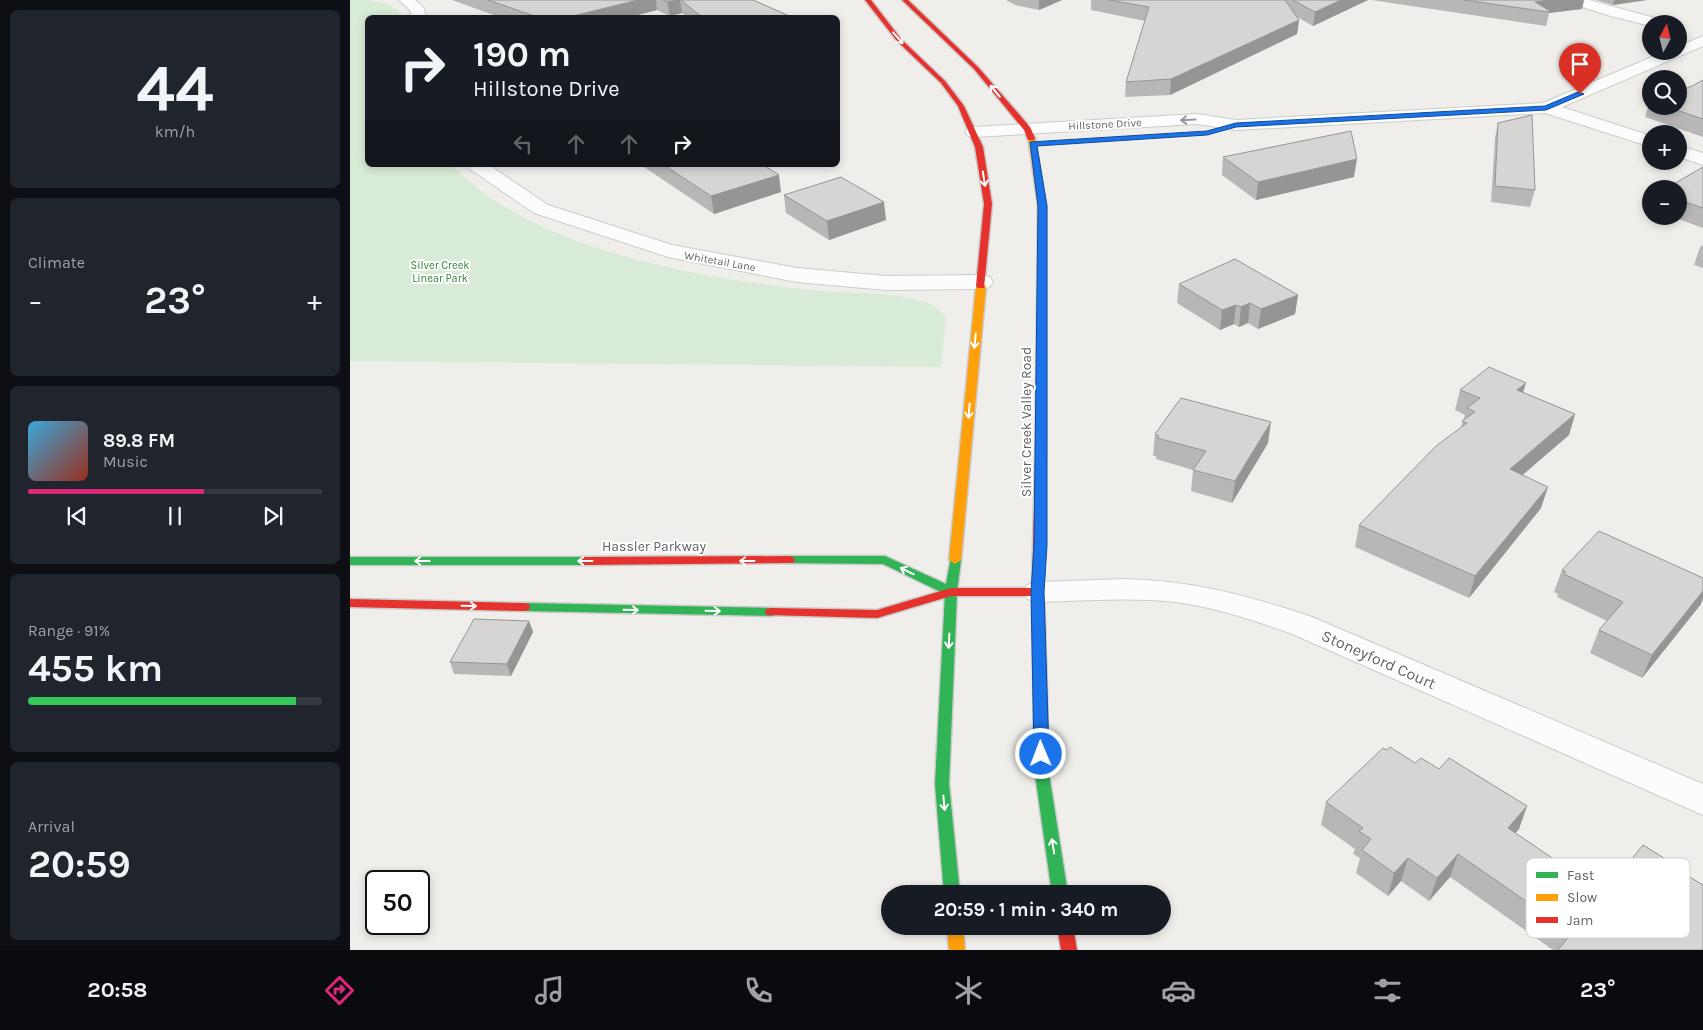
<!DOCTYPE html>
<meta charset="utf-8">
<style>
:root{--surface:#171b24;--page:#20242c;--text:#f1f3f6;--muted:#9ea1a6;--line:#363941;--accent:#db2777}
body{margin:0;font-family:Karla,sans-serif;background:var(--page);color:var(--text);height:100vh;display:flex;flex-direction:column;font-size:19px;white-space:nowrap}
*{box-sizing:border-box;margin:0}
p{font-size:16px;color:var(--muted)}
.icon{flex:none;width:28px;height:28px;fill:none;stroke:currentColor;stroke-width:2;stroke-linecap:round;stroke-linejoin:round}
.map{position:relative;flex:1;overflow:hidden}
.side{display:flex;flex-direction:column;gap:10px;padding:10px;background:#0d0f14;width:350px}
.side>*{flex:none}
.hud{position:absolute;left:15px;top:15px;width:475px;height:152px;border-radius:8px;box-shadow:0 2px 8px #0003;background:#171b24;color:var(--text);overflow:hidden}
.needle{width:32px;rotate:7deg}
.fabs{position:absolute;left:1292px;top:15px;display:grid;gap:10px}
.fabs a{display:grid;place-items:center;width:45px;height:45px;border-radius:50%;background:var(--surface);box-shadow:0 2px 8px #0003;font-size:25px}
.speed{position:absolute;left:15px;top:870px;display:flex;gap:10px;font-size:25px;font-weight:700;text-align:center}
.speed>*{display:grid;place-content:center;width:65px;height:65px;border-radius:50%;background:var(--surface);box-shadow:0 2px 8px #0003;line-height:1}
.speed .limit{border:2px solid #111;border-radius:8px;background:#fff;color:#111}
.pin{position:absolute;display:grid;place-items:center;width:42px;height:42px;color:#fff;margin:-51px -21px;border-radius:50% 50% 50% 0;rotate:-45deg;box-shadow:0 0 5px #0007}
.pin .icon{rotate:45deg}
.me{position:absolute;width:55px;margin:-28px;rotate:359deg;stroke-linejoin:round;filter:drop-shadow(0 0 4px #0008)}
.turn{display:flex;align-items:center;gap:18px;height:105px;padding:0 25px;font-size:22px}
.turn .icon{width:65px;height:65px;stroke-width:2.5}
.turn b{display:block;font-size:35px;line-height:42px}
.lanes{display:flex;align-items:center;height:48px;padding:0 25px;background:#0003;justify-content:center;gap:25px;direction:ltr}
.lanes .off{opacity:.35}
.big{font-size:38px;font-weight:700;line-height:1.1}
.side .card{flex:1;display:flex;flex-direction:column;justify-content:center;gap:8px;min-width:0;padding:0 18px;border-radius:8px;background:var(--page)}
.side .dial{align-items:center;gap:0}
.dial b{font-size:65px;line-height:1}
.song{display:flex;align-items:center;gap:15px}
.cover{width:60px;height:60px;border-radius:8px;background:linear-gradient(135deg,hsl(200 70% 55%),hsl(10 70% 35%))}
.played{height:5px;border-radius:2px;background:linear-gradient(90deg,var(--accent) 60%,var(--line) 60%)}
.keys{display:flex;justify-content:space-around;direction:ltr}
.heat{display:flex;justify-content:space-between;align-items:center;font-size:28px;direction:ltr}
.charge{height:8px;border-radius:4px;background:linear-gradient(90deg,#34c759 91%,var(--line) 0)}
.trip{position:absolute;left:531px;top:885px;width:290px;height:50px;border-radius:25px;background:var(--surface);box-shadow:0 2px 8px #0003;font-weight:700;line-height:50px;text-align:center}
.dock{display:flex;height:80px;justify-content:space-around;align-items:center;background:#090b0e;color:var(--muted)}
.dock .icon{width:35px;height:35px}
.dock .selected{color:var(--accent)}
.dock b{font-size:22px;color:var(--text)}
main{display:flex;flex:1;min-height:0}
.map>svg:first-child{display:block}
.green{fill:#d8ebd6}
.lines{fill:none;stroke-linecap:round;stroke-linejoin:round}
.street-casing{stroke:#cbcccc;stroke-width:2}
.fast-casing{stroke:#cacacb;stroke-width:3}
.slow-casing{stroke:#cacacb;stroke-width:3}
.jam-casing{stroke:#cacacb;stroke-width:3}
.street{fill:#fdfcfc;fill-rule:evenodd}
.fast{fill:#30b455;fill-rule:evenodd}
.slow{fill:#ff9f0a;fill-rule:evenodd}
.jam{fill:#e5322d;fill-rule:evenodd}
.wall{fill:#b8b7b5}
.shaded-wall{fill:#969594}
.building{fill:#d6d5d3;stroke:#969594}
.oneway{stroke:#fff}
.oneway2{stroke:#96999c}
.route{fill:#1a73e8;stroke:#114b97}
.labels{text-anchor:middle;stroke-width:4;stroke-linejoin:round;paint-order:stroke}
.far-street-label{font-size:11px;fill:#5f6368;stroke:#fff}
.far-park-label{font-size:11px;fill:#348238;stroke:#fff}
.street-label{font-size:14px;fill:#5f6368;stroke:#fff}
.near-street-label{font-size:16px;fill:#5f6368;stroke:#fff}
.key{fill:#fff;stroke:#cfd0d2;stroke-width:1}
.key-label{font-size:14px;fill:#5f6368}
</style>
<main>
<section class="side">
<div class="card dial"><b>44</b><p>km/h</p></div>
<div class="card"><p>Climate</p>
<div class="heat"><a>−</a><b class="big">23°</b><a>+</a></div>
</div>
<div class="card">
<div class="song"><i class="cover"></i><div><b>89.8 FM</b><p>Music</p></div></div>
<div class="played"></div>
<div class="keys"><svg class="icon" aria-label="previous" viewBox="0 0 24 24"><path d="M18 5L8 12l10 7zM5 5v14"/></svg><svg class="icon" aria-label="pause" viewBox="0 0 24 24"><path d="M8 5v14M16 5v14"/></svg><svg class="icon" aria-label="next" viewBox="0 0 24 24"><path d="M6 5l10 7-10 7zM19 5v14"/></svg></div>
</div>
<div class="card"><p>Range · 91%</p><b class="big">455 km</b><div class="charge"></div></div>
<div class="card"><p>Arrival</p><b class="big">20:59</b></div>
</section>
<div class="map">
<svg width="1353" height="950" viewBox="0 0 1353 950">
<rect width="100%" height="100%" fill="#efeeea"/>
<path class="green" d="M0,0C21,0 41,0 53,17L18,18V165H102C182,251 359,280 471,291C502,294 539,292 569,300C581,303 589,308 596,318L591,367L0,361Z"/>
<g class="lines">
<defs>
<path id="street" d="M49,0H65L74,8L76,18H62L60,10Z
M1218,0H1239L1316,21L1318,24H1301V26L1257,15L1220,3Z
M1353,36V46L1212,107L1301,136V147L1195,113L886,130L847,124L624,137L618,136L615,132L618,128L624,127L847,114L886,120L1193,103L1316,51H1329V46Z
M1329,146L1353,153V165L1329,157Z
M118,165H139L198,205L322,245L447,268L536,276L632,275L640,277L643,282L640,287L632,289L536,290L447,282L318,257L184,213L120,169Z
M774,579C840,580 900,596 962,617L1353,784V815L940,633C902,620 865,607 825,602C780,597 734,601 688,602L677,599L673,592L677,585L688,582Z"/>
<path id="fast" d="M439,556H535L596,584L601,557L605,556L611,560L607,592L599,784L610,894H594L585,784L595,594L533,564L435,563L433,560L435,557Z
M0,557H235L241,561L235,565H0Z
M174,603L421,608L426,609L427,612L426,615L421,616L174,611L169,610L168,607L169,604Z
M691,725L696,726L698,730L699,774L718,894H702L685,774L684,730L686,726Z"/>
<path id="slow" d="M678,136L685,138L696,206V427L691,430L686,427L688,206Z
M631,283L636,286L611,560L605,564L599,560L626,286Z
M597,926H613L615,950H599Z"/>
<path id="jam" d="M515,0H521L551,39L595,81L614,106L633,147L642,204L634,288H628L626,286L634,204L625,147L608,106L591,83L547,41Z
M552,0H558L628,67L680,127L685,138L684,140H678L674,130L624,69Z
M691,424L696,427L694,592L698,730L696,734L691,735L686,734L684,730L682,596H601L527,618L416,615L415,612L416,609L421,608L527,610L601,588H682L686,427Z
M439,556L443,557L445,560L443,563L235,565L229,561L235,557Z
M0,599L174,603L179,604L180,607L179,610L174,611L0,607Z
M707,926H723L727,950H711Z"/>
</defs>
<use href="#street" class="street-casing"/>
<use href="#fast" class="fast-casing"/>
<use href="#slow" class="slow-casing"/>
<use href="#jam" class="jam-casing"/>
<use href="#street" class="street"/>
<use href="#fast" class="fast"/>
<use href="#slow" class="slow"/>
<use href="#jam" class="jam"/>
</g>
<path class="wall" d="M102,0H403L444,18H338L332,13L320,16L307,10L276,18H152Z
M656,0H712L689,10L665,5Z
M741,0H1018L963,26L947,17L949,20L947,34L820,95L775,97L776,82L795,21L741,10Z
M1021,0H1234L1232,9L1199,13L1196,26Z
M1246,0H1297L1263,5Z
M1353,80V137L1295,117L1300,101H1301V106H1329Z
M1148,123L1185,190L1180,207L1141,202L1145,138Z
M873,157L1004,177L906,200L872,175Z
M291,165H413L431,192L364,214Z
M1353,167V228L1320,216H1329V189Z
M434,195L536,220L479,240L436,213Z
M1353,245V268L1344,265L1350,247Z
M829,284L948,295L945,314L908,329L898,323L889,327L884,324L870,330L827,303Z
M1110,390L1173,392L1225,414L1219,435L1172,475L1191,508L1119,598L1005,547L1009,525L1111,427L1115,415L1105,410Z
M805,434L918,443L882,503L841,491L843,470L806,459V456H803Z
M1212,570L1351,604L1292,678L1240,653L1249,630L1257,621L1207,597L1208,594L1204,592Z
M179,621L183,632L161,676L104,674L100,662Z
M976,802L1169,829L1165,833L1254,893L1327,866L1326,868L1353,950H1203L1100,877L1079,901L1051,881L1038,896L1006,873L1010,858L1003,854L1005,849L971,825Z"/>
<path class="shaded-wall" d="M288,0H306L307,10L276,18H215Z
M327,0H330L332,13L320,16L317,2Z
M689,0H712L689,10Z
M991,0H1018L963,26L965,12Z
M1200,0H1234L1232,9L1199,13L1196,26L1199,12L1185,2Z
M1264,0H1297L1263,5Z
M949,20L947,34L820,95L821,79Z
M1007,159L1004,177L906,200L908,182Z
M429,175L431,192L364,214L361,196Z
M534,202L536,220L479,240L477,221Z
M948,295L945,314L908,329L911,309Z
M900,303L898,323L889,327L891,307Z
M886,305L884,324L870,330L872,310Z
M1176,383L1170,403L1167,390Z
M1225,414L1219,435L1154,491L1160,469Z
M921,422L918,443L882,503L885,481Z
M1198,487L1191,508L1119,598L1125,576Z
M1353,591V599L1351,604L1292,678L1302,655Z
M179,621L183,632L161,676L157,664Z
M1177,806L1169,829L1149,851L1158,828Z
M1108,854L1100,877L1079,901L1087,878Z
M1058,858L1051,881L1038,896L1044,873Z"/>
<path class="building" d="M138,0H288L215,18H190Z
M313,0H327L317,2Z
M331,0H403L444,18H353Z
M759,0H935L949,20L821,79L776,82L799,7Z
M943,0H991L965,12Z
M1114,0H1200L1185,2L1200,11L1199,12Z
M1353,80V119L1315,106H1329V91L1342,86Z
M1182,115L1185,190L1145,186L1148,123Z
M1001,131L1007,159L908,182L873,157Z
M314,165H413L429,175L361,196Z
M1353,167V208L1329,200V189H1315Z
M491,177L534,202L477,221L434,195Z
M885,259L948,295L911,309L900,303L891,307L886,305L872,310L829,284Z
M1139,367L1176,383L1167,390L1225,414L1160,469L1198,487L1125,576L1009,525L1086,446L1117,423L1112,421L1125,412L1117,408L1130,398L1110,390Z
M831,398L921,422L885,481L843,470L856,451L807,438L809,436L805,434Z
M1249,531L1353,578V591L1302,655L1249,630L1273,602L1214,574L1216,572L1212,570Z
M124,619L179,621L157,664L100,662Z
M1040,747L1065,763L1071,758L1089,769L1099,758L1177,806L1158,828L1254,893L1293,845L1327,866L1325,868L1353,885V950H1208L1222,933L1108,854L1087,878L1058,858L1044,873L1012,850L1021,839L1009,831L1013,828L976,802L1033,748L1037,750Z"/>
<defs><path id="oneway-shaft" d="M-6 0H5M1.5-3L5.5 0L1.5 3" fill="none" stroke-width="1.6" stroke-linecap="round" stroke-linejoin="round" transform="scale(1.25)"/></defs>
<g class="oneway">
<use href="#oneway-shaft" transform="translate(548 38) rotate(49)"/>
<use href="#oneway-shaft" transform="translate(645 91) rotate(-130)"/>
<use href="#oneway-shaft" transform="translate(634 179) rotate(81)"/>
<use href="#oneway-shaft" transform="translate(625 341) rotate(96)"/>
<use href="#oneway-shaft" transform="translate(619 411) rotate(95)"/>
<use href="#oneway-shaft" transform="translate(72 561) rotate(180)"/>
<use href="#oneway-shaft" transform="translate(235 561) rotate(180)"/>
<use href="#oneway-shaft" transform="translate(397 561) rotate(180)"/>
<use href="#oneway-shaft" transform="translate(557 571) rotate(-154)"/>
<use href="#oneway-shaft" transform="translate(119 606) rotate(1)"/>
<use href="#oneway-shaft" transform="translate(281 610) rotate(1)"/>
<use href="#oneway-shaft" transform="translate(363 611) rotate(1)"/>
<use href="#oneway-shaft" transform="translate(599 641) rotate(93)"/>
<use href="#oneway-shaft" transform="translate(594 803) rotate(85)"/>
<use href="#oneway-shaft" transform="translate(703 846) rotate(-99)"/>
</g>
<use class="oneway2" href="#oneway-shaft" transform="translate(838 120) rotate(177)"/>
<path class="route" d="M1228,92L1234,94L1196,110L886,127L857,135L687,146L697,206V545L694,592L699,754L696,758L691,760L686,758L684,754L681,592L684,545L688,206L680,142L857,131L886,123L1195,106Z"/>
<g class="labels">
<g class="far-street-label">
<text transform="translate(755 124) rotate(-3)" y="4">Hillstone Drive</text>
<text transform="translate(370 261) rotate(10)" y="4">Whitetail Lane</text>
</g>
<g class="far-park-label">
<text x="90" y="269">Silver Creek<tspan x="90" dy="13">Linear Park</tspan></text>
</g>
<g class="street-label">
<text transform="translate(676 422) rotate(-90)" y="5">Silver Creek Valley Road</text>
<text x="304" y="551">Hassler Parkway</text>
</g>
<g class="near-street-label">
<text transform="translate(1029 659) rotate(24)" y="6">Stoneyford Court</text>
</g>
</g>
<rect x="1176" y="858" width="164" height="80" rx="8" class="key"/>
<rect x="1186" y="872" width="22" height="6" fill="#30b455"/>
<rect x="1186" y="894" width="22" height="7" fill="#ff9f0a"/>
<rect x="1186" y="917" width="22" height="6" fill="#e5322d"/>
<g class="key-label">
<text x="1217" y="880">Fast</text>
<text x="1217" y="902">Slow</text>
<text x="1217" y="925">Jam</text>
</g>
</svg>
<div class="fabs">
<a><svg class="needle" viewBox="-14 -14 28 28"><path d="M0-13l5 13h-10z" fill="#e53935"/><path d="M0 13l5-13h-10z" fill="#9ea1a6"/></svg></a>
<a><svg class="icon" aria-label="search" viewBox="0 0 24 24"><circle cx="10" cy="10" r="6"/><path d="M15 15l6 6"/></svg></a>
<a>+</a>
<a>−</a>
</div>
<div class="speed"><div class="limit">50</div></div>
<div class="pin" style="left:1230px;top:94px;background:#d93025"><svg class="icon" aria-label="arrive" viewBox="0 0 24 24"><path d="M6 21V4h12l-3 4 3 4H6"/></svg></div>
<svg class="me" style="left:691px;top:754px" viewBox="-20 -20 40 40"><circle r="17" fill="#1a73e8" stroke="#fff" stroke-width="3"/><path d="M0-11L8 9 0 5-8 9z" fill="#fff"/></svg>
<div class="trip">20:59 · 1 min · 340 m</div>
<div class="hud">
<div class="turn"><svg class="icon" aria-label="right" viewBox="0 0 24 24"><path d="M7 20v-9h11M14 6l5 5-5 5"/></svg><div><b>190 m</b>Hillstone Drive</div></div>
<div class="lanes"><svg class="icon off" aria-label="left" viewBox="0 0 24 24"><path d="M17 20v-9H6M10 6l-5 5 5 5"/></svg><svg class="icon off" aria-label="ahead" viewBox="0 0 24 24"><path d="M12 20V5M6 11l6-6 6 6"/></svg><svg class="icon off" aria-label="ahead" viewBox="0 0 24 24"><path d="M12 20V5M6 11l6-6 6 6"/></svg><svg class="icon" aria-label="right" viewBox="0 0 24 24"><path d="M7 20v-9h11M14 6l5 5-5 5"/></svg></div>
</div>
</div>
</main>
<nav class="dock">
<b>20:58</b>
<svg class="icon selected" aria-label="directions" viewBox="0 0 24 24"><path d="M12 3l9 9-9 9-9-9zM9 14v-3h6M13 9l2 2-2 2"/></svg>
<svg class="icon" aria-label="music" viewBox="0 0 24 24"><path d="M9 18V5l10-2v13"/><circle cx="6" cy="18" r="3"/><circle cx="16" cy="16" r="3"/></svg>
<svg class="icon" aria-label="phone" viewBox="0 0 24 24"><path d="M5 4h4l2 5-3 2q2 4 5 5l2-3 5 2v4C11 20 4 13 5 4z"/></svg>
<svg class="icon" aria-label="climate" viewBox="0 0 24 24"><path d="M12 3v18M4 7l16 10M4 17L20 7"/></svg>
<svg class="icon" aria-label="car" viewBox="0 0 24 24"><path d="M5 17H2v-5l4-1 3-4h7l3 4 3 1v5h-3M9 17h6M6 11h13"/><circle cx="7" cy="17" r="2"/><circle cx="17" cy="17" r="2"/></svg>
<svg class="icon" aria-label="filters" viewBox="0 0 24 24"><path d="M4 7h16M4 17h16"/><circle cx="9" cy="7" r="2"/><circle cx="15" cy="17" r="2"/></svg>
<b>23°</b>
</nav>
